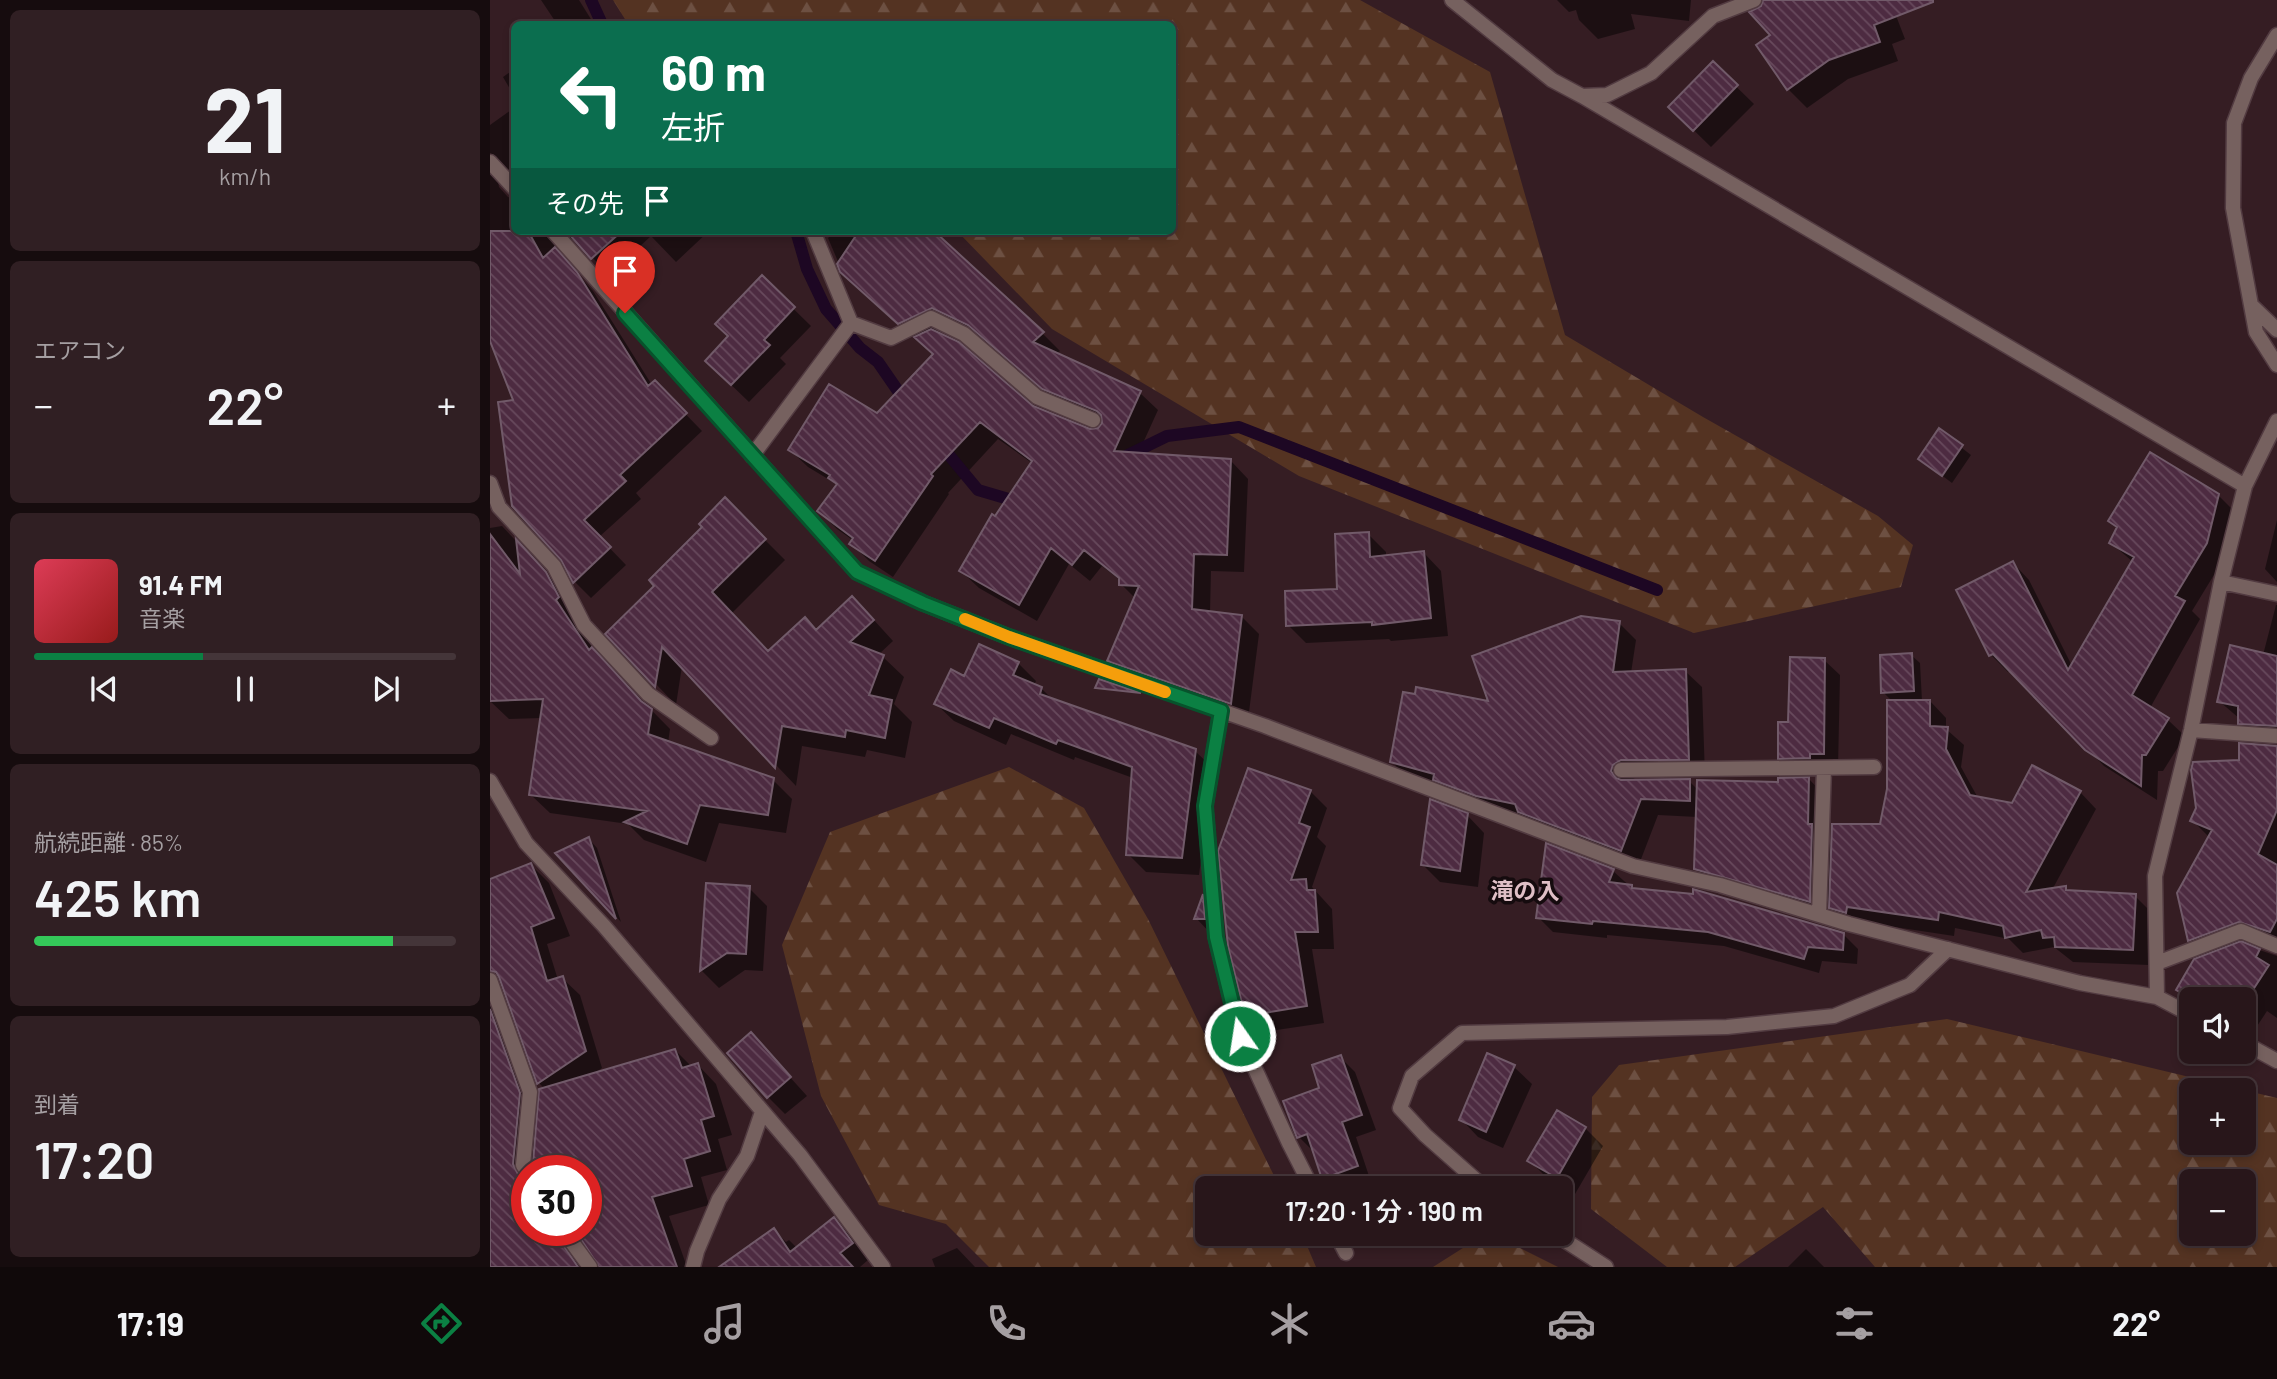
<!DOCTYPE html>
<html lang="ja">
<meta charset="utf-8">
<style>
:root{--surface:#28161a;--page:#301f23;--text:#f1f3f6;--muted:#a59fa2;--line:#443539;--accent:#0b8043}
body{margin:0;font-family:Barlow,"Noto Sans JP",sans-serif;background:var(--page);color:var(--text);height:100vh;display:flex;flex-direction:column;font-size:26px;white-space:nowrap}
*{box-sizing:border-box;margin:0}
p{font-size:23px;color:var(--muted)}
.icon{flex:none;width:38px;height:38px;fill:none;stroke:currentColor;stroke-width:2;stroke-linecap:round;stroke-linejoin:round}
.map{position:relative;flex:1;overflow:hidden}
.drawer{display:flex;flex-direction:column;gap:10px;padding:10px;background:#160c0e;width:490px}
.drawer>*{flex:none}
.top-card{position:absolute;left:21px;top:21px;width:665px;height:214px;border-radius:10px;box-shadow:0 4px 10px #0003,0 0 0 2px var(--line);background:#0b6e4f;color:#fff;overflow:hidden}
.fabs{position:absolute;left:1689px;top:987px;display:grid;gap:14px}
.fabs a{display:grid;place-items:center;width:77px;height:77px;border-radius:10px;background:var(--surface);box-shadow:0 4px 10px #0003,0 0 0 2px var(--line);font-size:35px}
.speed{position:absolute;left:21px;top:1155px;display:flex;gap:14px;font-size:35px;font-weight:700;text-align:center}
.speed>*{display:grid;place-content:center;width:91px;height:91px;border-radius:50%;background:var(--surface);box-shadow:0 4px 10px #0003,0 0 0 2px var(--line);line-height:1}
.speed .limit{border:10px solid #d22;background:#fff;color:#111}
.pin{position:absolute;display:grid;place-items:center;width:60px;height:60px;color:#fff;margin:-72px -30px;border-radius:50% 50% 50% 0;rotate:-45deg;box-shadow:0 0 7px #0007}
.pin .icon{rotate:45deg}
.me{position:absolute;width:77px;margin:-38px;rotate:347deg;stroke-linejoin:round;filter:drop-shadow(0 0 5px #0008)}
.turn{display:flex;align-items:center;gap:24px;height:147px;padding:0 35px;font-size:32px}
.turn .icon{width:91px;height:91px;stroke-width:2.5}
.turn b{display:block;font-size:49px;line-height:60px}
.then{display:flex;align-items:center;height:66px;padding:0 35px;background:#0003;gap:14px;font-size:26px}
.big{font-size:52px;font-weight:600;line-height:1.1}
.drawer .card{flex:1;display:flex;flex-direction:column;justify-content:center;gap:10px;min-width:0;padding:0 24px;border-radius:10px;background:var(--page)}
.drawer .dial{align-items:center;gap:0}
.dial b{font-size:91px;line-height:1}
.song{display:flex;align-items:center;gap:21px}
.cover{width:84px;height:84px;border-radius:10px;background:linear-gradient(135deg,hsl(350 70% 55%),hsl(0 70% 35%))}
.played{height:7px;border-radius:4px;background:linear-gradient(90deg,var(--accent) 40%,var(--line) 40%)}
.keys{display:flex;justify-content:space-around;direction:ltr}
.heat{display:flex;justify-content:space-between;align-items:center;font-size:38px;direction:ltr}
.charge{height:10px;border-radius:5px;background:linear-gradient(90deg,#34c759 85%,var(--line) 0)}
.trip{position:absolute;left:705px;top:1176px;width:378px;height:70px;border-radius:10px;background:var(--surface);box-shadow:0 4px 10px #0003,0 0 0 2px var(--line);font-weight:600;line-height:70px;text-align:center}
.menu{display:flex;height:112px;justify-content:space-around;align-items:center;background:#10090a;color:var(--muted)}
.menu .icon{width:49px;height:49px}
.menu .current{color:var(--accent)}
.menu b{font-size:32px;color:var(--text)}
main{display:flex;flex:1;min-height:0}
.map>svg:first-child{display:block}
.forest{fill:url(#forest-firs);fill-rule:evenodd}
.shadow{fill:#0007;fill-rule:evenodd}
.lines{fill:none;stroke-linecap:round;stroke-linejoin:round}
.stream{stroke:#1d0723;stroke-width:12}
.building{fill:url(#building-back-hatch);stroke:#715a69;stroke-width:2}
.minor-casing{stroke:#523b41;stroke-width:17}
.minor{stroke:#76615f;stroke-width:14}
.route-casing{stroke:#07532c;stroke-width:18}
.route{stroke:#0b8043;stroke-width:12}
.slow{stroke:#f59e0b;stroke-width:12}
.labels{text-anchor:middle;stroke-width:7;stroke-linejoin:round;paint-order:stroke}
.neighbourhood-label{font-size:23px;font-weight:bold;fill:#dfbfc6;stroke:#150b0e}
</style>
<main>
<section class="drawer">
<div class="card dial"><b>21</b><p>km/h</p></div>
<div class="card"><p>エアコン</p>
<div class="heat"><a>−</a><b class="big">22°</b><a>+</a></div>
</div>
<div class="card">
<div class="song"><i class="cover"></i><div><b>91.4 FM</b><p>音楽</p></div></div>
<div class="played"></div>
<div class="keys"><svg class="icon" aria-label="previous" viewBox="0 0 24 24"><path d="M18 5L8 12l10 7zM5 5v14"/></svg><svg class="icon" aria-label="pause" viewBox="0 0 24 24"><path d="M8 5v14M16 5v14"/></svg><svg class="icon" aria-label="next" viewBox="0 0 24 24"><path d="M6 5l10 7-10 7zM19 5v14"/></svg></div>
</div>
<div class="card"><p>航続距離 · 85%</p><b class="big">425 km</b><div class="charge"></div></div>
<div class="card"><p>到着</p><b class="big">17:20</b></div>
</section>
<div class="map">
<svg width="1787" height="1267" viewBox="0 0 1787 1267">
<defs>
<pattern id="forest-firs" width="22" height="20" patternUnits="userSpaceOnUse" patternTransform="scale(1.75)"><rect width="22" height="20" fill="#543322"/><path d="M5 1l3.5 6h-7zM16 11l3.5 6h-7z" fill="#6d5042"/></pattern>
<pattern id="building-back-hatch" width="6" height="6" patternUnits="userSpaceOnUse" patternTransform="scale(1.75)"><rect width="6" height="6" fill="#4d2b41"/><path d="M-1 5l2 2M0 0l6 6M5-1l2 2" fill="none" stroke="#67495c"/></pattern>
</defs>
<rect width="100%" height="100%" fill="#351d23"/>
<path class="forest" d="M123,0H870L1000,72L1075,335L1213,417L1388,516L1423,545L1411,587L1204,633L809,476L562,329L467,231H682V24H138Z
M519,767L594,808L658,919L790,1188H718V1234H812L826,1267H499L456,1224L389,1205L331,1096L292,945L340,832Z
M1457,1019L1787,1098V1267H1385L1333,1207L1245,1267H1177L1101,1209L1102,1097L1129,1065ZM1701,1090H1754V1143H1701ZM1701,1181H1754V1234H1701Z
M995,1234H1002L1068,1267H943Z"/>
<path class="shadow" d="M51,0H89L104,24H67Z
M1067,0H1201L1199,21L1141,14L1145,29L1108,39L1089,20L1086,10L1079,12Z
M1251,0H1400L1415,39L1402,44L1408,61L1358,79L1317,108L1298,89L1283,36Z
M1223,64L1264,104L1221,147L1180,107Z
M24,69V96L13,77Z
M24,108V173L16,168L10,172L7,177L9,187L18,197L24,199V231H219L186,262L161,236L119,275L84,238L74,240L70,246L72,256L103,291L162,385L181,399L212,431L146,493L151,499L109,537L136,565L101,598L85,582L73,559L26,402L0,336V125Z
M345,231H442L552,333L570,351L566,354L650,393L668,410L648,454L741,461L758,479L754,572L721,571L720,613L751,616L769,634L758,720L637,678L619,660L646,599L631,584V581L612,566L600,581L579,564L547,621L489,588L471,571L542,463L508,439L458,493L459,494L403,577L379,561L362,544L364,541L347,529L329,511L348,485L318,467L300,450L387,415L444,355L352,271L338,238ZM455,326H464L500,344L572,406L613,423L611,429L600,431L542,407L444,332Z
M272,278L321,326L290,358L296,364L259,402L234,378L240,337Z
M1450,431L1481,455L1462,483L1430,459Z
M1728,495L1745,512L1733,560L1702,611L1710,619L1660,708L1678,720L1695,736L1673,771H1668L1667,800L1614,766L1521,670L1518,672L1501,655L1523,563L1539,580L1582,666L1643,562L1621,543L1628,529L1620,521Z
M235,500L295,560L241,614L278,653L327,632L383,619L403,641L388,655L393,657L414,677L404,704L422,722L415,758L377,750L375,757L312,746L306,786L192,666L186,705L118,634L167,586Z
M1787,520V582L1775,569Z
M12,526L74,592L84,620L108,656L180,729L178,743L283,780L302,799L296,833L229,823L216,862L154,840L138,824L60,813L41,795L52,718L19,719L0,701V528Z
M878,534L896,552V557L934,553L951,571L958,636L901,641L899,639L816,643L798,625L849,591Z
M1786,605H1787V742L1767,740L1750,723V719L1729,701L1773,655Z
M1129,623L1146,640L1141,673L1195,671L1212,687L1215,776H1148L1140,781H1199L1208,790L1319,779L1336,797L1335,840L1343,847L1391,826L1399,789L1402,701L1393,692L1421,655L1430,663L1432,701H1440L1456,718V729L1474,745L1471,767L1488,798L1523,805L1590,792L1606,809L1562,890L1575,888L1579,892L1645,896L1661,912L1659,965L1583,962L1564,947L1533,953L1519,939L1465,928L1464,936L1372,922L1357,924L1337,904V918L1224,887L1206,869L1207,817L1168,815L1148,867L918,778L901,761Z
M1334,660L1350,675L1348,769L1305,773L1290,758L1299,724Z
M528,663L546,681L544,685L551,688L563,700L705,751L723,768L709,875L656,872L638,854L643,778L585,757L584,760L521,734L516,745L464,721L446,704L475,678Z
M1787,747V944L1765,938L1752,944L1787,956V1018L1777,1011L1760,1037L1754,1033V999H1705L1695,989L1716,956L1700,940L1720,838L1702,820L1751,761Z
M820,791L837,808L827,837L836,846L822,887L842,909L844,949H822L834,1023L774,1032L757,1015L740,946Z
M977,815L994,833L988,887L950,882L933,865Z
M99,839L107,848L131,922L68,853Z
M41,865L59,883L80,936L57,944L68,980L72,978L90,995L112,1068L103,1074L185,1050L202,1067L208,1065L226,1084L242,1135L228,1139L237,1170L211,1177L219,1205L179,1216L197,1267H114L91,1238L83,1244L92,1267H0V1006L15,1021L49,1115L55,1089L49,1083L18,997L0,906V881ZM44,1160L96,1171V1230H37V1171H43Z
M1123,871L1144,890L1353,934L1368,949L1367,964L1332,961L1329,973L1234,946L1117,935V938L1063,932L1048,917Z
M218,885L259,888L277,906L273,971L255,970L229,988L212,971Z
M713,897L730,913L723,936L706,918Z
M261,1034L317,1096L295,1114L278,1097Z
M850,1057L865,1072L886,1130L866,1137L881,1182L862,1188H844L833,1178L824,1152L809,1137Z
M1024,1067L1042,1084L1013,1148L988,1137L971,1119Z
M1067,1112L1095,1128L1113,1146L1085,1194L1057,1178L1040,1161Z
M344,1220L361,1236L378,1260L370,1267H264L284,1230L296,1242L299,1240L307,1248Z
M467,1248L485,1267H445L442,1259Z
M1316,1249L1334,1267H1298Z"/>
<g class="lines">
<path class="stream" d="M101,0L112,24
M306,231L317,269L336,309L370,348L388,362L417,404
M449,443L488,490L532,503
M630,459L677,436L749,427L1167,590"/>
</g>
<path class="building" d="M1273,0H1443V2L1384,25L1390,42L1339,60L1297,90L1266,45L1280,35L1259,12L1271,6Z
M1223,61L1248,85L1203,131L1178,107Z
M0,231H38L53,258L65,247L87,272L158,386L165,380L197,413L130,475L136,481L94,520L121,547L83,583L71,560L22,506L8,402L23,400L0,341Z
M82,231H132L101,259L79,234Z
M369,231H444L554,332L543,342L651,391L624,451L741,459L737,555L704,554L702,609L752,615L741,704L617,661L649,586L629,585V578L594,550L582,565L561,548L529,605L469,571L502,514L505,516L542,461L490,422L441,474L443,476L385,561L359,544L363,538L327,511L347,484L338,478L340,475L298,450L339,384L387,413L443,354L424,337L441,329L469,342L543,406L600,429L608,428L612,423L611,415L607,411L552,389L478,325L442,308L408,324L350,272L347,264Z
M272,275L305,307L274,340L280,345L241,385L215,361L238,336L225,324Z
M1449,428L1473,445L1452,476L1428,459Z
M1660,452L1729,494L1717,543L1685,596L1695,601L1642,695L1679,718L1656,755H1652L1651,786L1595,750L1503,654L1499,656L1466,590L1523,561L1578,670L1644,557L1619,543L1627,527L1618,521Z
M235,497L276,539L222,592L278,651L315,617L326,630L362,596L384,620L360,642L394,655L379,695L402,700L395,738L356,730L355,737L292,726L285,768L172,647L165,687L115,634L164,586L159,580L212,527L209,524Z
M879,532L880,557L934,551L941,618L882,625V622L796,626L795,591L847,589L845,534Z
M0,534L30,574L26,539L56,572L69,597L66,600L99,650L102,647L151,701L162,709L158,734L284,778L278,815L210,805L197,844L134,822L157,811L39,795L53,699L0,701Z
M1091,616L1130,621L1123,672L1196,669L1199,760H1131L1123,765L1121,771L1126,778L1131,780L1200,779V801L1151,799L1131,851L1028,812L1025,804L986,796L943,780L944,774L900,762L913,692L925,694L926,687L998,701L982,656Z
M489,644L529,662L523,675L552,687L550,694L706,749L692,858L636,855L642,767L568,740L566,744L504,718L499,728L444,704L461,669L474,676Z
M1740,645L1787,656V726L1748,724V706L1727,702Z
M1422,653L1424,691L1391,693L1390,655Z
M1300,657L1335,658L1334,754H1320V758L1288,759V722H1298Z
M609,679L651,693L605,688Z
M1397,700H1440V726L1458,727L1456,749L1480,795L1522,803L1542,765L1591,791L1536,892L1576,886V890L1646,894L1643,950L1565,947L1564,937L1553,938L1551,930L1515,938L1513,926L1449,912L1448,920L1357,907L1356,913L1339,908L1342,824H1390L1397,789Z
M1749,743L1787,746V810L1768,854L1787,865V919L1780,932L1749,922L1698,941L1687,893L1722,830L1700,821L1706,808L1701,770L1703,762L1749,760Z
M758,768L821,790L809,823L820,827L801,880L816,879L817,890H825L828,932H805L817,1006L755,1016L738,946L728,851Z
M1319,777L1318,824H1322L1320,902L1204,869L1207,780L1288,782V778Z
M940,799L978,813L970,871L931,865Z
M99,837L126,919L65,853Z
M1056,843L1124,869L1119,882L1142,885V888L1203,894V889L1354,933L1353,950L1318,947L1314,959L1218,932L1103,921L1102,924L1046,918Z
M41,863L64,918L41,927L57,981L73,976L96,1051L47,1084L9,977L6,972L0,971V879Z
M216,883L260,886L256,954L237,953L210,971Z
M713,894L715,919H704Z
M1751,941L1770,949L1766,957L1779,965L1757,999H1702L1686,990L1704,959Z
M0,1009L30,1093L23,1164L29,1176L37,1181V1230H63L88,1267H0Z
M261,1032L301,1077L277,1098L237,1053Z
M185,1049L192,1068L208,1063L224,1116L211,1120L220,1151L194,1159L202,1186L162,1197L187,1267H109L85,1230H96V1171H47L43,1163L49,1089Z
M997,1053L1025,1065L996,1132L969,1120Z
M851,1055L872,1115L852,1122L868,1166L832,1179L817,1134L807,1138L793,1101L829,1088L822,1065Z
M1067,1110L1096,1127L1067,1178L1037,1161Z
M344,1217L363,1243L350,1253L363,1267H229L284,1228L300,1252Z"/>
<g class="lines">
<defs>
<path id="minor" d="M962,0L1062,80L1092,96L1117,95L1161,73L1223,16L1264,0
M1787,35L1761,78L1744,123L1743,208L1766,332L1787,365
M1092,96L1755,486
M0,162L24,188
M63,231L367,572L433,603L519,637L775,726L1143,866L1230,885L1359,924L1590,983L1667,997L1665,876L1701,730L1731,582L1755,486L1787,421
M1761,305L1787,330
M361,323L401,338L441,318L474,334L547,397L603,420
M262,456L361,323L323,231
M0,483L9,507L64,566L94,625L158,694L221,738
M1731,582L1787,594
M731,711L715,806L726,937L750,1036L799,1143L822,1188
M1701,730L1787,736
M1131,770L1384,767
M0,781L36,843L114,926L310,1155L393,1267
M1329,915L1334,768
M1667,963L1751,931L1787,946
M0,980L40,1092L33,1165L37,1171
M1667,997L1701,1015
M1754,1043L1787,1061
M995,1188L935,1135L910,1108L922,1076L972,1033L1237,1027L1344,1016L1420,985L1458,949
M73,1230L100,1267
M846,1234L856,1253
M1065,1234L1116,1267
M203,1267L207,1251L229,1199L257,1156L272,1112"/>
</defs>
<use href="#minor" class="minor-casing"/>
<use href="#minor" class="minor"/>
</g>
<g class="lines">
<defs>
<path id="route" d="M135,313L367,572L433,603L519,637L731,711L715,806L726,937L750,1036"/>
</defs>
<use href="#route" class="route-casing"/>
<use href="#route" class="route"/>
<path class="slow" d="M475,619L519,637L675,692"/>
</g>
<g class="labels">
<g class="neighbourhood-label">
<text x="1035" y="899">滝の入</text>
</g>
</g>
</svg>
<div class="fabs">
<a><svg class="icon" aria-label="sound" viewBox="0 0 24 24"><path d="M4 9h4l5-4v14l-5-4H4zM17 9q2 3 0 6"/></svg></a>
<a>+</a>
<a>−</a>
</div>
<div class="speed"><div class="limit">30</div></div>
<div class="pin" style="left:135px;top:313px;background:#d93025"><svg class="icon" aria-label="arrive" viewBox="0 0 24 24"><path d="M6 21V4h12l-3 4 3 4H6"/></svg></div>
<svg class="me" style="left:750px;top:1036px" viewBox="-20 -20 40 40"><circle r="17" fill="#0b8043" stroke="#fff" stroke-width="3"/><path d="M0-11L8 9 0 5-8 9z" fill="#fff"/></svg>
<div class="trip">17:20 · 1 分 · 190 m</div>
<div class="top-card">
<div class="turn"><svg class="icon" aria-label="left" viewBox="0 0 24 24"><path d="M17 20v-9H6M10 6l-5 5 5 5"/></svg><div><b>60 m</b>左折</div></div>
<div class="then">その先<svg class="icon" aria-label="arrive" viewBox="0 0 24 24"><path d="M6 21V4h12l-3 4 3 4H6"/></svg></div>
</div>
</div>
</main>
<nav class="menu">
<b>17:19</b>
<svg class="icon current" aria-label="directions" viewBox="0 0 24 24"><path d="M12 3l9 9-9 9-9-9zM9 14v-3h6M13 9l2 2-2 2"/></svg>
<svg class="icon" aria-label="music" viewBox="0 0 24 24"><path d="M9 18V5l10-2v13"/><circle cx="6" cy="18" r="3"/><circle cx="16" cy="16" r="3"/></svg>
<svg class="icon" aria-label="phone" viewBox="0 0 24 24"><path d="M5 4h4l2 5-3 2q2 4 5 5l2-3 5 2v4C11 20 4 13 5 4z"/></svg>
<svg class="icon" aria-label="climate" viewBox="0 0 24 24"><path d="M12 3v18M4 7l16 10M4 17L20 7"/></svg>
<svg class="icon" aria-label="car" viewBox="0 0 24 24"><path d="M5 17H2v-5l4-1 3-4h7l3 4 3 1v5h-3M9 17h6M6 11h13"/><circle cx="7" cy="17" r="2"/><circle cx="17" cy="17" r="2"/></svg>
<svg class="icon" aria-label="filters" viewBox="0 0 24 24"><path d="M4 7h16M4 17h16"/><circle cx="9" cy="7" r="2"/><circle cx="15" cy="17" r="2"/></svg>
<b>22°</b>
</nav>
